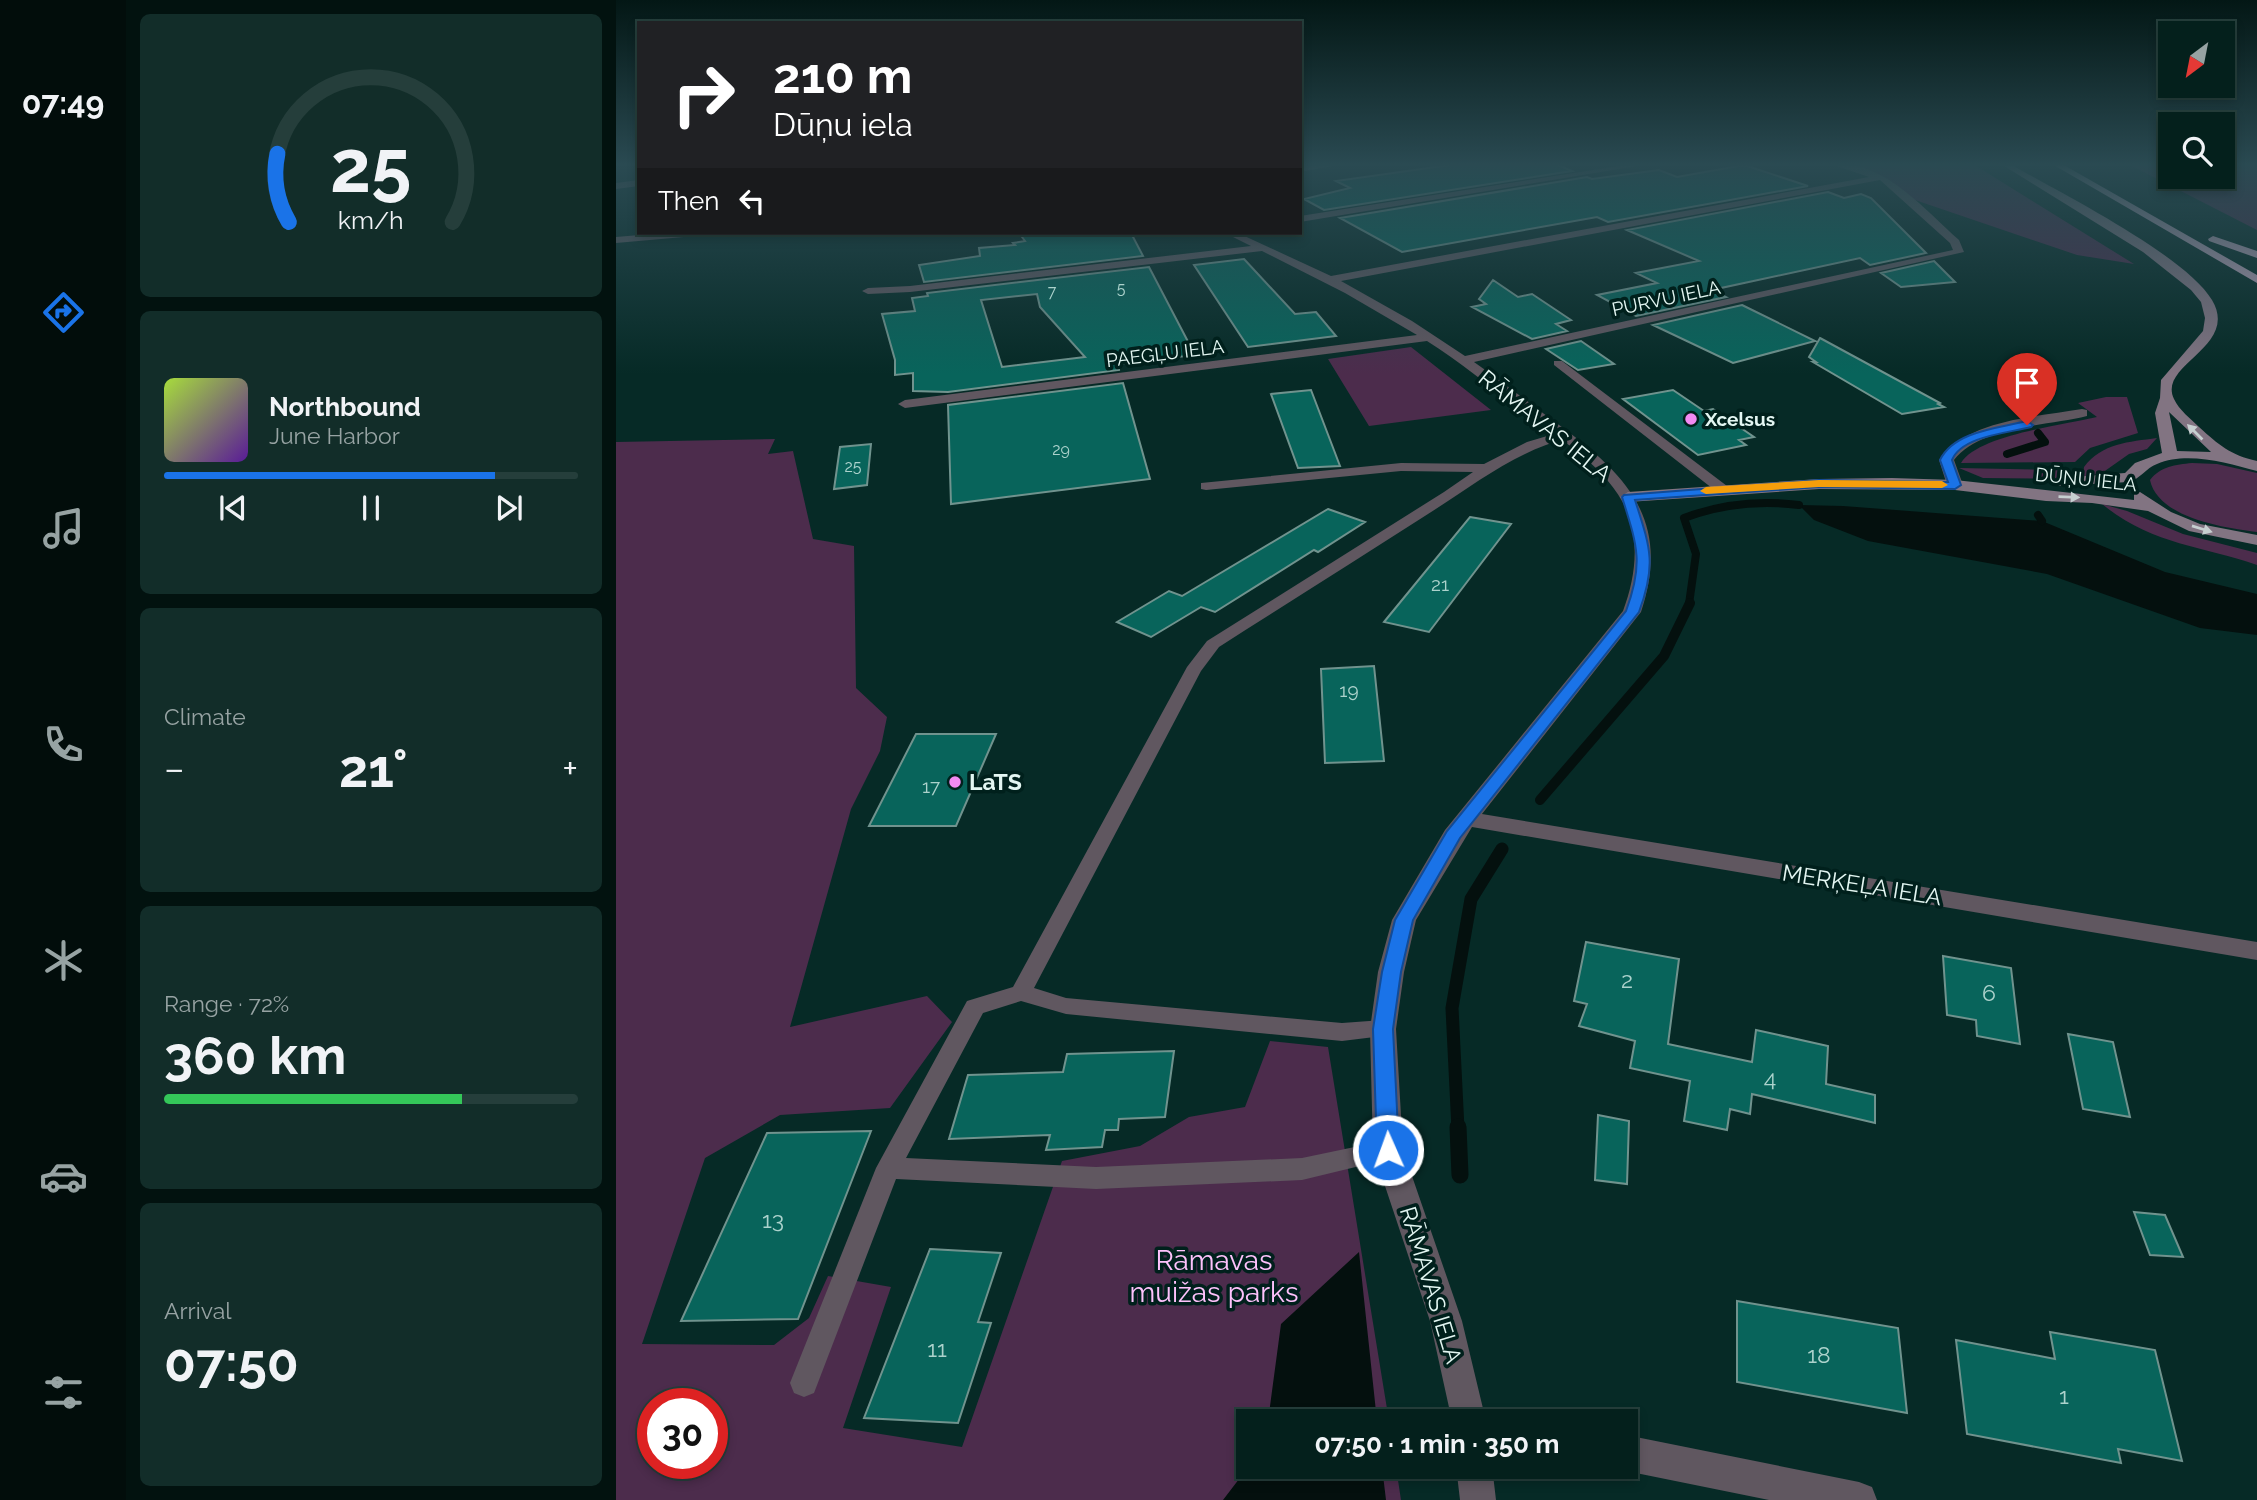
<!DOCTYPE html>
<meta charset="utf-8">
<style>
:root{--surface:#04201c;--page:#122d29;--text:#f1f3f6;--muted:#97a3a3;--line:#253e3b;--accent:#1a73e8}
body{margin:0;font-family:Raleway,sans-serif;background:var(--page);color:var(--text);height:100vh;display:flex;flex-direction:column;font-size:26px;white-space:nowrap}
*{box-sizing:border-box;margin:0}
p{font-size:23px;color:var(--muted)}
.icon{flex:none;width:38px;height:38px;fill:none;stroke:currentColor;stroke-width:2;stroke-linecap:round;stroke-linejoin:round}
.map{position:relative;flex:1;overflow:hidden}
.panel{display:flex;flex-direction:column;gap:14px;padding:14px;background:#02120f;width:490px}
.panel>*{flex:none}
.hud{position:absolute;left:21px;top:21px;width:665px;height:214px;border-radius:0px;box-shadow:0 4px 10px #0003,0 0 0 2px var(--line);background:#202124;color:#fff;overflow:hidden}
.needle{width:46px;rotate:212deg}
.controls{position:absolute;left:1542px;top:21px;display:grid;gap:14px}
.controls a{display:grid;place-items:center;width:77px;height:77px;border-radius:0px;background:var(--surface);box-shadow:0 4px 10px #0003,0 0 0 2px var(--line);font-size:35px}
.speed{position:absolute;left:21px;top:1388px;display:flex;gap:14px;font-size:35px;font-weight:700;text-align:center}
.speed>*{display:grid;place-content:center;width:91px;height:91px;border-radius:50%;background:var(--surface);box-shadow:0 4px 10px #0003,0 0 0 2px var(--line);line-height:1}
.speed .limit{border:10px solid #d22;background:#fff;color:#111}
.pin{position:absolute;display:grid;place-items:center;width:60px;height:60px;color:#fff;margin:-72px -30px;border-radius:50% 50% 50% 0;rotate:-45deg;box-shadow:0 0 7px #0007}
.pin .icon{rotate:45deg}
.me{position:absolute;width:77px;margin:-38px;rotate:358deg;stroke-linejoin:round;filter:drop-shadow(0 0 5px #0008)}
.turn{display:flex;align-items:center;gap:24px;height:147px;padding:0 21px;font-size:32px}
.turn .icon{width:91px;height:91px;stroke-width:2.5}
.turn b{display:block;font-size:49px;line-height:60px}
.then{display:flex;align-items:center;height:66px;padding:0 21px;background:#0003;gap:14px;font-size:26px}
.big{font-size:52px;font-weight:700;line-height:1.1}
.panel .tile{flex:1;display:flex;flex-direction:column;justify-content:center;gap:10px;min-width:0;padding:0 24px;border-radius:10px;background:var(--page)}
.panel .dial{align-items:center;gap:0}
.dial svg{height:182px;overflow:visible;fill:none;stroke:var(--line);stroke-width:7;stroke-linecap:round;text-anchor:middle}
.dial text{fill:var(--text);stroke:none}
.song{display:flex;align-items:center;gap:21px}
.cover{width:84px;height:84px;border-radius:10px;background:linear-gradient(135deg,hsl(80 70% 55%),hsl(270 70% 35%))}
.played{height:7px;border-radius:4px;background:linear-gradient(90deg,var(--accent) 80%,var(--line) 80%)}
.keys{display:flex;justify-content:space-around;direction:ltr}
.heat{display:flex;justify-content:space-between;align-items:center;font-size:38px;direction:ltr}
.charge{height:10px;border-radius:5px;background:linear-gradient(90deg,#34c759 72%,var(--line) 0)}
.trip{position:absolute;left:620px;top:1409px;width:402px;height:70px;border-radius:0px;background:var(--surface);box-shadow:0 4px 10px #0003,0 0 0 2px var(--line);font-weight:700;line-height:70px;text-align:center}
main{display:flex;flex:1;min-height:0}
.menu{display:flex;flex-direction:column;width:126px;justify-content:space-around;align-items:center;background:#020d0b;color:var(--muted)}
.menu .icon{width:49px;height:49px}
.menu .current{color:var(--accent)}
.menu b{font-size:32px;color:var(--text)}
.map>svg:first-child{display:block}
.green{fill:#4c2c4c;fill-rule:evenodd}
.water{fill:#04100e}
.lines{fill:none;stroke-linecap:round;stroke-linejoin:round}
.stream-far3{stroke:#04100e;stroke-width:8}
.stream-far2{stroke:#04100e;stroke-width:10}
.stream-far1{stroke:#04100e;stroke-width:13}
.stream{stroke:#04100e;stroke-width:17}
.building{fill:#08645b;stroke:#70938e;stroke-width:2;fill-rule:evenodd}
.service{fill:#605760;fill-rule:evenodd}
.minor{fill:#605760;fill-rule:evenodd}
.secondary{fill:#827482;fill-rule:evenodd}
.motorway{fill:#b59eb4;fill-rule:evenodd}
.oneway{fill:#c6cfd0}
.route{fill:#1a73e8;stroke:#114b97;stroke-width:2}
.slow{fill:#f59e0b}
.poi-dot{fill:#f28af2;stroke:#00201c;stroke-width:2.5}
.labels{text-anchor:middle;stroke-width:7;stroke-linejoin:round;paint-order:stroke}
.far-number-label{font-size:16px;fill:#acd2cc}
.far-street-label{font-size:19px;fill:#e3f6f2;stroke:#00201c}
.far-poi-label{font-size:19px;font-weight:bold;fill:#e3f6f2;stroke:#00201c;text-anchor:start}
.number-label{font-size:19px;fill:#acd2cc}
.street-label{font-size:23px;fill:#e3f6f2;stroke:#00201c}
.poi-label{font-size:23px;font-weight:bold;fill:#e3f6f2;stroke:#00201c;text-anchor:start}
.near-number-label{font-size:23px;fill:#acd2cc}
.near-park-label{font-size:28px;fill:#fec2fc;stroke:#00201c}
</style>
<main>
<nav class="menu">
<b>07:49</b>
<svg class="icon current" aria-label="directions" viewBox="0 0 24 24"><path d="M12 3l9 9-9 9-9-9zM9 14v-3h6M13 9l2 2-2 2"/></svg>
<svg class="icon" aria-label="music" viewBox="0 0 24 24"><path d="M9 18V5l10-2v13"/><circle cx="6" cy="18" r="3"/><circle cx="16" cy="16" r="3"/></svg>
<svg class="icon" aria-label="phone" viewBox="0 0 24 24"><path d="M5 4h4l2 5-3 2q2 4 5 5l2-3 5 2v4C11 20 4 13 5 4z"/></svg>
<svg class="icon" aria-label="climate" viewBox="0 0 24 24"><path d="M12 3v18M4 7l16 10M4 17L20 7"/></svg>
<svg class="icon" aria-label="car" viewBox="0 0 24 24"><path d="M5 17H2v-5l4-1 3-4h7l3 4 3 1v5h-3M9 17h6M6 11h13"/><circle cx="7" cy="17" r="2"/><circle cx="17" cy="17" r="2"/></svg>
<svg class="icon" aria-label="filters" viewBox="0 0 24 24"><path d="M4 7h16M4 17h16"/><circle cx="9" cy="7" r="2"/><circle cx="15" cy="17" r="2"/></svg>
</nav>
<section class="panel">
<div class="tile dial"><svg viewBox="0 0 100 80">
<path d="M14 69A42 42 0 1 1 86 69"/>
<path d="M14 69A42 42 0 0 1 9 39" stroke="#1a73e8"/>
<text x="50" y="56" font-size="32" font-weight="700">25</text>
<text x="50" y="72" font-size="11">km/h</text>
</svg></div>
<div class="tile">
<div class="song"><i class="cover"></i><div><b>Northbound</b><p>June Harbor</p></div></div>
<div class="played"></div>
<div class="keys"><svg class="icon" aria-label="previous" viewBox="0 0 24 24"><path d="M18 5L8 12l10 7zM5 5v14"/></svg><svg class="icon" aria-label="pause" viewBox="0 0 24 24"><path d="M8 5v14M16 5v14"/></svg><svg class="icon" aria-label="next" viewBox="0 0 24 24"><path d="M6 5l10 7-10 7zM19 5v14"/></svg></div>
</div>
<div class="tile"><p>Climate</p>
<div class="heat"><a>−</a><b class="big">21°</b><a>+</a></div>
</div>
<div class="tile"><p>Range · 72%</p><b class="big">360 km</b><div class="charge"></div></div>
<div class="tile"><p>Arrival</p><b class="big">07:50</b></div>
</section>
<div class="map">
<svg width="1641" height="1500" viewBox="0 0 1641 1500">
<rect width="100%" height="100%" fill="#062a26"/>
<path class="green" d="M1225,164H1357L1518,264L1461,255L1299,200L1271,179Z
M1512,164H1554V177H1606L1607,164H1641V230Z
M795,347L875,410L753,426L712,359Z
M1490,397H1511L1522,433L1474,448L1459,462L1345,463C1362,435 1448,425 1481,417L1462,403Z
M1541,438L1531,449L1513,454L1486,473L1467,477L1468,467C1486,443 1513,442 1541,438Z
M159,439L152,454L177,451L197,539L238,546L240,688L271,717L264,751L235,809L174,1027L311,996L336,1022L274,1108L164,1115L89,1158L26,1344L158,1345L193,1318L212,1276L275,1287L227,1428L346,1447L446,1161L524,1146L573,1117L629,1107L654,1041L712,1047L773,1421H632V1466L780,1467L785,1500H0V442ZM37,1404H96V1463H37Z
M1576,463L1601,464L1641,473V532C1609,528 1542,518 1534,480C1545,466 1559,465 1576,463Z
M1343,468L1441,470L1452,472L1458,479L1367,478Z
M1486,504L1511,511L1567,534L1641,553V565C1584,545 1536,545 1486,504Z"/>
<path class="water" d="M1183,505L1227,506L1426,521L1549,572L1641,594V635L1584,628L1431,574L1252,541L1198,520Z
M743,1252L761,1421H652L665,1324Z
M633,1466L766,1467L770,1500H607Z"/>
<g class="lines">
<path class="stream-far3" d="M1391,454L1429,442L1422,433
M1422,515L1426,521
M1073,604L1080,554L1068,518C1105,504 1143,500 1183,505"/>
<path class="stream-far2" d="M924,800L1048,656L1074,603"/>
<path class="stream-far1" d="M842,1129L836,1008L855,899L886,849"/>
<path class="stream" d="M842,1127L844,1175"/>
</g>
<path class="building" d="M841,164H940L956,171L708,210L688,199L734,188L720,181Z
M1128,165L1192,186L992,222L981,217L786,252L724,218L971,177L976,179L1043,170L1061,177Z
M1212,192L1228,198L1245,194L1255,198L1310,253L1254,265L1244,258L1096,290L1110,297L1020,316L981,295L1041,283L1020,273L1083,261L1011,230Z
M403,233H515L527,256L308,282L303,265L364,256L363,248L399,245L397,243L409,241Z
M628,259L679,314L700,312L720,336L632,347L578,265Z
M1318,261L1339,282L1285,287L1265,273Z
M533,267L579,355L502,364L503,370L332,392L297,391V373L279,375V360L266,314L299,311L296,298L312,296L311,293ZM421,294L424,307L469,357L386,367L365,300Z
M877,280L902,297L916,294L955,320L940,324L951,331L916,339L856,307L870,304L863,299Z
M1126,305L1199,341L1117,363L1037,325Z
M1204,338L1324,403L1322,404L1328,407L1286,414L1197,362H1200L1193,357Z
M965,341L998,364L962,370L930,349Z
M507,383L534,479L335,504L332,405Z
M695,390L724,466L682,468L655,394Z
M1057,390L1088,411L1097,409L1138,437L1123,440L1130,445L1082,455L1007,399Z
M255,444L251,485L218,489L224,447Z
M712,509L749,522L702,552L698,550L599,612L585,607L535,637L501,622L553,591L566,596Z
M854,517L895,524L813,632L768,622Z
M758,666L768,761L709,763L705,669Z
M300,734H380L340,826H253Z
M970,942L1063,959L1052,1044L1136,1062L1140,1030L1212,1046L1210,1084L1259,1095V1123L1136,1094L1134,1114L1114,1109L1111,1130L1068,1121L1074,1081L1014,1068L1019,1041L963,1026L971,1004L958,1001Z
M1327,956L1395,968L1404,1044L1361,1036L1360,1020L1331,1015Z
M1452,1034L1497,1042L1514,1117L1467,1109Z
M558,1051L549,1117L503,1119L502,1130H489L486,1147L430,1150L434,1135L333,1139L352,1075L447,1072L451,1054Z
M982,1115L1013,1121L1011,1184L979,1180Z
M255,1131L182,1319L65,1321L151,1133Z
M1518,1212L1549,1215L1567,1257L1534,1255Z
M314,1249L385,1253L362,1322L375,1323L342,1423L248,1418Z
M1121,1301L1282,1328L1291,1413L1121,1382Z
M1434,1332L1539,1350L1566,1461L1502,1449L1505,1463L1351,1434L1340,1340L1439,1359Z"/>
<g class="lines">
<path class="service" d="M938,361H946L1111,486V492H1101L938,365Z
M948,431L952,432V438C898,452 858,485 812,514C742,559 672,603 603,647L585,671L418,988L450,998L726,1023L767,1020L775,1023L778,1029L775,1035L726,1041L450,1014L405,1001L367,1013L290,1158L480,1167L686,1158L772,1140L781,1143L784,1150L781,1157L686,1180L480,1189L280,1179L198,1393L188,1397L178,1393L174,1383L260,1168L351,1001L397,987L571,667L591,641L828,492L857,472L785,471L590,490L585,489V483L785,463L868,464L911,442Z"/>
<path class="minor" d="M707,164H728L684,172V166Z
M1015,164H1033L684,222V216Z
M1215,164C1267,159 1307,208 1343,240L1348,252L858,362C885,381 912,402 939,422C1010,474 1056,519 1025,612L866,814L1641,942V960L856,827L800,920L788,972L780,1029L787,1150L846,1321L870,1421H836L814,1321L757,1150L754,1029L762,972L776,920L829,830L1007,611C1019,579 1024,544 1011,511C992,466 939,436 902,408C872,385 843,361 811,341L289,408L282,404L289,400L801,335L729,293L646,251L294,292L252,294L246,291L252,288L294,286L635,246L609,233H622L715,276L1253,177ZM1264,180L1334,243L1337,250L849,356L796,321L725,281Z
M23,180V186L0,189V183Z
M47,233H84L79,236L0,243V237Z
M1466,409L1471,410V416C1431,426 1364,426 1338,460L1347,485L1339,490L1331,485L1323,460C1352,419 1420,417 1466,409Z
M1010,1435L1243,1482L1256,1487L1261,1500H1153L1010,1471L1000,1466H1010Z
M840,1466H876L880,1500H844Z"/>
<path class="secondary" d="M1385,164H1394C1443,192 1569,255 1596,300C1624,347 1541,364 1558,399C1563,410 1575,419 1583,427C1603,445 1614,455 1641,461V471C1611,463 1571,451 1541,464C1530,468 1524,479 1513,482L1438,486L1435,483L1438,480L1443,478L1509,473L1519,463L1546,453L1539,413L1544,398L1545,380L1587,331L1589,318L1585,302L1575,290L1527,252ZM1553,412L1595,452L1561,451Z
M1276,478L1339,480L1518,500V494L1524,492L1555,512L1584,524L1641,535V545L1573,531L1532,511L1476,503L1430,501L1339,490L1203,489L1012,502L1004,497L1012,492L1203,479Z"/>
<path class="motorway" d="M1436,164H1446L1641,275V283Z
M1597,236L1641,251V258L1593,241L1592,239Z"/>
</g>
<defs><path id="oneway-solid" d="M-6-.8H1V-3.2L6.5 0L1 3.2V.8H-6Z" transform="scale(1.75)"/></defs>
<g class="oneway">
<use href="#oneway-solid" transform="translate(1579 432) rotate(-135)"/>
<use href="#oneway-solid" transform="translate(1453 497) rotate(2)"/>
<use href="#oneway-solid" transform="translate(1586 529) rotate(17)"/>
</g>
<linearGradient id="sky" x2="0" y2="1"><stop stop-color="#031715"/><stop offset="0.44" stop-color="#2a4a52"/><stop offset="1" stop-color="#2a4a52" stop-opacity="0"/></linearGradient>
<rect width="1641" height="374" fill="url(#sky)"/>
<path class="route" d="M1411,421L1417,425L1415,427C1392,433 1346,436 1336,460L1345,485L1339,489L1203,487L1019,500C1034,547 1041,564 1023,612L844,838L797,920L785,972L777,1029L783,1150L780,1157L772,1160L764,1157L761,1150L757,1029L766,972L779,920L831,831L1010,611C1028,563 1021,545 1006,497L1008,495L1203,480L1332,482L1324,460C1338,431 1383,428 1411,421Z"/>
<path class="slow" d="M1203,480L1326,481L1332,485L1326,488L1203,487L1090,494L1084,491L1090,487Z"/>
<g class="poi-dot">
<circle cx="1075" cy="419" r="7"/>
<circle cx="339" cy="782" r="7"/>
</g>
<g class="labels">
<g class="far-number-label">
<text x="505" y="294">5</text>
<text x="436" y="297">7</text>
<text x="445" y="455">29</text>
<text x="237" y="472">25</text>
</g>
<g class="far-street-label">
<text transform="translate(1050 298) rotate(-12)" y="7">PURVU IELA</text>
<text transform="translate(549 353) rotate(-7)" y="7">PAEGĻU IELA</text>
<text transform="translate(1470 479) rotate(6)" y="7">DŪŅU IELA</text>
</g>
<g class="far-poi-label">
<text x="1089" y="426">Xcelsus</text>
</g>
<g class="number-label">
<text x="824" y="591">21</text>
<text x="733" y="697">19</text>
<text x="315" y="793">17</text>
</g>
<g class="street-label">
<text transform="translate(929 426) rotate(39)" y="8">RĀMAVAS IELA</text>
<text transform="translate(1246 885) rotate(9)" y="8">MERĶEĻA IELA</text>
<text transform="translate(815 1285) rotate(73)" y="8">RĀMAVAS IELA</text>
</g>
<g class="poi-label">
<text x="353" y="790">LaTS</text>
</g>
<g class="near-number-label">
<text x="1011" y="988">2</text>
<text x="1373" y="1001">6</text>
<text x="1154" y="1086">4</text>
<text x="157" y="1228">13</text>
<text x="321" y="1357">11</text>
<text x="1203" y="1363">18</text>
<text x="1448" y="1404">1</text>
</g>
<g class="near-park-label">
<text x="598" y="1270">Rāmavas<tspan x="598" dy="32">muižas parks</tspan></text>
</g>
</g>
</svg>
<div class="controls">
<a><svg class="needle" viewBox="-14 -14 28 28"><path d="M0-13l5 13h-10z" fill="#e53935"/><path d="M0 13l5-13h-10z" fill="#97a3a3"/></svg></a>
<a><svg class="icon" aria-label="search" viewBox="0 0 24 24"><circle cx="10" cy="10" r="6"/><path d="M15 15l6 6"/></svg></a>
</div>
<div class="speed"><div class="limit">30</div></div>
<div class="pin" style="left:1411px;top:425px;background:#d93025"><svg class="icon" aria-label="arrive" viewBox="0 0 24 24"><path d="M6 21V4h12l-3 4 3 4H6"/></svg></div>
<svg class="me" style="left:772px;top:1150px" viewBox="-20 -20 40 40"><circle r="17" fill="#1a73e8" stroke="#fff" stroke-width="3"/><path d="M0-11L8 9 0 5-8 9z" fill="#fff"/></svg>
<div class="trip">07:50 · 1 min · 350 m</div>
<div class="hud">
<div class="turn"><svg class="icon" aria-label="right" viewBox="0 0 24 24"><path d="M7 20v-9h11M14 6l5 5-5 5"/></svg><div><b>210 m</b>Dūņu iela</div></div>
<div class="then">Then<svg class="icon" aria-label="left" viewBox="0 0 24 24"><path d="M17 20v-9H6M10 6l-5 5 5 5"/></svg></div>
</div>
</div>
</main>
